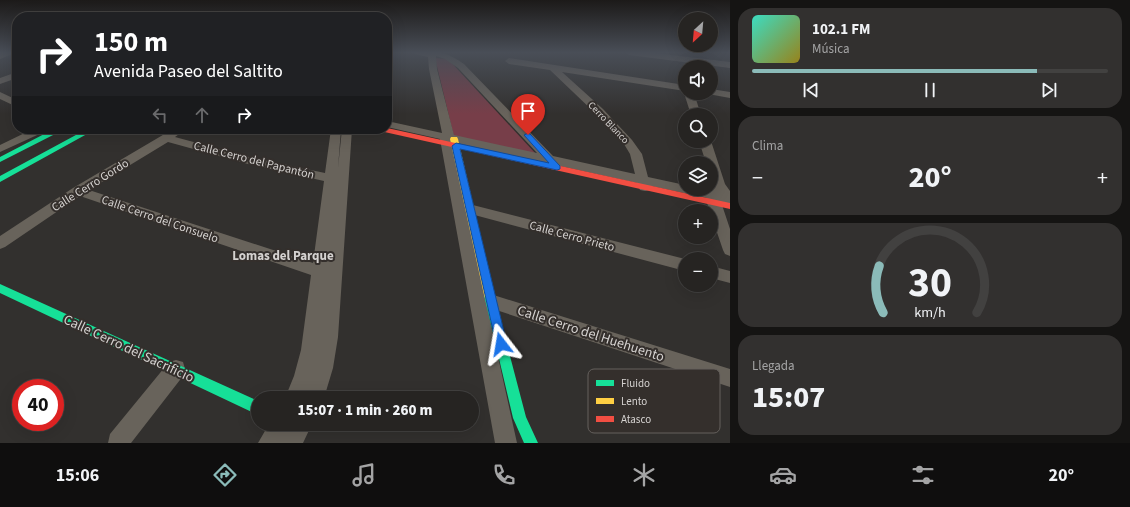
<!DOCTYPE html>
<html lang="es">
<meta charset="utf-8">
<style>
:root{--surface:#262422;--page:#32302f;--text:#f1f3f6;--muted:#a4a4a5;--line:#424140;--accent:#8bbbb9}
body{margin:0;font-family:"Source Sans 3",sans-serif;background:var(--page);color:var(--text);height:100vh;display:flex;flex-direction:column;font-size:15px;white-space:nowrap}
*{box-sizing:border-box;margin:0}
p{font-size:13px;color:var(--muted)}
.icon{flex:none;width:22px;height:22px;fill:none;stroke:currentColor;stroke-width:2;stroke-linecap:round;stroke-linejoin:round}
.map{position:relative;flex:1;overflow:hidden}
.panel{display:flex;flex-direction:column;gap:8px;padding:8px;background:#151413;width:400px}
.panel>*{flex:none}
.hud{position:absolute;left:12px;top:12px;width:380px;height:122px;border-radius:16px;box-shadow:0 4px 16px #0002,0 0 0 1px var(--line);background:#202124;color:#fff;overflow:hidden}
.needle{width:26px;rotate:206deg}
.controls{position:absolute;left:678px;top:12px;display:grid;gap:8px}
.controls a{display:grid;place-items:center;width:40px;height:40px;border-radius:50%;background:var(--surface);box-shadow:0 4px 16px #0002,0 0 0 1px var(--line);font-size:20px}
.speed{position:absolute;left:12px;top:379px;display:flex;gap:8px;font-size:20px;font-weight:700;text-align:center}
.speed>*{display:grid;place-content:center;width:52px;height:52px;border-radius:50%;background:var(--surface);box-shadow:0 4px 16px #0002,0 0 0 1px var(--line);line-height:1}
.speed .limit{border:6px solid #d22;background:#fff;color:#111}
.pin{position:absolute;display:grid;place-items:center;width:34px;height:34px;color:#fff;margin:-41px -17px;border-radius:50% 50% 50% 0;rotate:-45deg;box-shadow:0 0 4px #0007}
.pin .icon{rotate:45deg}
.me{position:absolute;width:44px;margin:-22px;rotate:346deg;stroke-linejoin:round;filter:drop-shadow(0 0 3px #0008)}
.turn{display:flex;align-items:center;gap:14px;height:84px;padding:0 16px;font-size:18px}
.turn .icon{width:52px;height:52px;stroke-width:2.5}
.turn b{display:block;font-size:28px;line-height:34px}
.lanes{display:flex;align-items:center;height:38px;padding:0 16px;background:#0003;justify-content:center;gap:20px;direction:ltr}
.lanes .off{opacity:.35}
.big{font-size:30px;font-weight:800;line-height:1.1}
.panel .tile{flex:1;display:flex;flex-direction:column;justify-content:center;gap:6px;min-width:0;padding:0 14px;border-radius:16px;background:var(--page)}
.panel .dial{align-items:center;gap:0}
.dial svg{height:104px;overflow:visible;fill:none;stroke:var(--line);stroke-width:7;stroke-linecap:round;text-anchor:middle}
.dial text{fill:var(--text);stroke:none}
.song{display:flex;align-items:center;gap:12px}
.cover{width:48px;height:48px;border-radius:6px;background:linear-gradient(135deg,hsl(170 70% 55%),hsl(50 70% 35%))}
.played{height:4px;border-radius:2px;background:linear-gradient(90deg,var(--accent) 80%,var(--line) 80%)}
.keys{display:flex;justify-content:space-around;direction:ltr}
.heat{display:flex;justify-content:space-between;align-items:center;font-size:22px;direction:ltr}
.trip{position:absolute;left:251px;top:391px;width:228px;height:40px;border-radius:20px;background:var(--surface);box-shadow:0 4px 16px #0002,0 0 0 1px var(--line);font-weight:800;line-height:40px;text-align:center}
.tab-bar{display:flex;height:64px;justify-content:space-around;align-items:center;background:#0f0e0e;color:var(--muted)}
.tab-bar .icon{width:28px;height:28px}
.tab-bar .current{color:var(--accent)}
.tab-bar b{font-size:18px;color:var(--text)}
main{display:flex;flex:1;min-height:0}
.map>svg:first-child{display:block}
.green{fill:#773e49}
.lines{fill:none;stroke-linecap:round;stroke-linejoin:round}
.street{fill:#68635b;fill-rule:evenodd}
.fast{fill:#16e098;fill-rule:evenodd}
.slow{fill:#ffcf43;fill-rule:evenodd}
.jam{fill:#f24e42;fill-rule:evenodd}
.route{fill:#1a73e8;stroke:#114b97}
.labels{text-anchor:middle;stroke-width:4;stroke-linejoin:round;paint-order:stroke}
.far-street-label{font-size:10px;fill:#d5d2d0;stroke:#342f2c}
.street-label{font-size:12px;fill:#d5d2d0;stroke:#342f2c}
.neighbourhood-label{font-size:13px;font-weight:bold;fill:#d5d2d0;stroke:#342f2c}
.near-street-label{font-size:14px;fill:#d5d2d0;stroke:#342f2c}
.key{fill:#342f2c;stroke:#64605d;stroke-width:1}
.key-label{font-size:11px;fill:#d5d2d0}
</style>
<main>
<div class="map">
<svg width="730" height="443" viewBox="0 0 730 443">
<rect width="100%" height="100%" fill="#32302e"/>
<path class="green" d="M435,58L448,59L536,154L454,137Z"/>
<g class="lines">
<path class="street" d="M5,52H17L0,59V53Z
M414,52C437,51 445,51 464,64L553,156L635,174L630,154L624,144L595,113L550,70L509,64L505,61L509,58L685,85V91L562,72L603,109L632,140L642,154L648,177L685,185V189L710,190L713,185L711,180V163H706L699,141H711L725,184L730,191V206L721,202L730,229V256L725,254L723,250L707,203V198L651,186L650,190L645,191L640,190L637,183L452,142L465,203L685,259V271L467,213L484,292L730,369V387L487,307L517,443H495L440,139L387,127V121L442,133L429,69L428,57L415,54ZM436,56L445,59L458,68L537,153L454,135L437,69Z
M625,52H647L730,62V68L629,55Z
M17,72V78L0,84V78Z
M711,89L730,92V98L708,94L707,93H711Z
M0,92L17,100V107L0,99Z
M685,92V93H694L701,115H691L684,93Z
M33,129H47L46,131L0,152V145Z
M173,129H186L175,137L249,157L325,173L331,129H341L338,168L342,129H352L338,337L333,368L324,398H285L294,376L301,350L311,275L80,196L5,247L0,249V236L73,188ZM168,142L248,164L324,181L313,263L89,190Z
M711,266L730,271V283L711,278Z
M176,360L183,362L185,369L183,376L131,443H108L110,434L169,362Z
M269,424H312L303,443H258Z"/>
<path class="fast" d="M87,129H96L0,182V176Z
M50,131H53L57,133L0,162V157Z
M0,284L258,401V415L0,293Z
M489,291L493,292L494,295L526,417L538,443H524L513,418L484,295L485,292Z"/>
<path class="slow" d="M451,137H457L458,139L494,295L493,298L489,299L485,298L484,295L450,139Z"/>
<path class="jam" d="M387,128L730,203V209L380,131L376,129Z"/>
</g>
<linearGradient id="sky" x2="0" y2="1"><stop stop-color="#1c1a19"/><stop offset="0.46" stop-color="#494e57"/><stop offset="1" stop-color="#494e57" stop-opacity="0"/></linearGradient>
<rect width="730" height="114" fill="url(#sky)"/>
<path class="route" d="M528,133L530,134L560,166V169L557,170L460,149L507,344L506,348L501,350L497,348L496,344L452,146L456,143L549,163L524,135Z"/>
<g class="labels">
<g class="far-street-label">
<text transform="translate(609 122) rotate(46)" y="4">Cerro Blanco</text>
</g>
<g class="street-label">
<text transform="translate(254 160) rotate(14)" y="4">Calle Cerro del Papantón</text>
<text transform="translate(90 185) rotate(-32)" y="4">Calle Cerro Gordo</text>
<text transform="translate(160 219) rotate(19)" y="4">Calle Cerro del Consuelo</text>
<text transform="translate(572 236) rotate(15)" y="4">Calle Cerro Prieto</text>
</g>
<g class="neighbourhood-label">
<text x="283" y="260">Lomas del Parque</text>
</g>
<g class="near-street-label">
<text transform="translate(591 333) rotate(18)" y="5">Calle Cerro del Huehuento</text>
<text transform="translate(129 348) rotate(25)" y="5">Calle Cerro del Sacrificio</text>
</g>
</g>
<rect x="588" y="369" width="132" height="64" rx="6" class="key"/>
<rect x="596" y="380" width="18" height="6" fill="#16e098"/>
<rect x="596" y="398" width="18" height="6" fill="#ffcf43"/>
<rect x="596" y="416" width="18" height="6" fill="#f24e42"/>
<g class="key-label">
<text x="621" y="387">Fluido</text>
<text x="621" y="405">Lento</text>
<text x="621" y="423">Atasco</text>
</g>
</svg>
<div class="controls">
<a><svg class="needle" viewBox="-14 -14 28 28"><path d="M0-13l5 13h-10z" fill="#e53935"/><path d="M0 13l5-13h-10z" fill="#a4a4a5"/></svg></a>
<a><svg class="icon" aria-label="sound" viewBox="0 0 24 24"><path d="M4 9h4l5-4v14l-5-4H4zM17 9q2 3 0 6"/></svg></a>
<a><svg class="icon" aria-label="search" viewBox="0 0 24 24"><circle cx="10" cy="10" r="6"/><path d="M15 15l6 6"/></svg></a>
<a><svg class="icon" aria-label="layers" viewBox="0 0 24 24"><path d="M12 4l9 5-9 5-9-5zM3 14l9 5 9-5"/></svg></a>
<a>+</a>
<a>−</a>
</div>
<div class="speed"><div class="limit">40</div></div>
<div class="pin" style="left:528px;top:135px;background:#d93025"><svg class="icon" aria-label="arrive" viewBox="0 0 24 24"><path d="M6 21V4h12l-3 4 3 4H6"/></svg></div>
<svg class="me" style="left:501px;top:344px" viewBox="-20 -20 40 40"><path d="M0-17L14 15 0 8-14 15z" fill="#1a73e8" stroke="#fff" stroke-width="4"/></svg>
<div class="trip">15:07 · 1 min · 260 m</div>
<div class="hud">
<div class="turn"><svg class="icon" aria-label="right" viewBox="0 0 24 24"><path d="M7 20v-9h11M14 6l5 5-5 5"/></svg><div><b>150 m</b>Avenida Paseo del Saltito</div></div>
<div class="lanes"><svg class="icon off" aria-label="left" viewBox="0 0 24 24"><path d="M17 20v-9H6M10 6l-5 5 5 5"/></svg><svg class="icon off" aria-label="ahead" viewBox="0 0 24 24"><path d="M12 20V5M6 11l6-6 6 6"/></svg><svg class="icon" aria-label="right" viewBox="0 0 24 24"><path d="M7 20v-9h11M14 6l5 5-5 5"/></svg></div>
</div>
</div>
<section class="panel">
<div class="tile">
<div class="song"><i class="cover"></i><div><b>102.1 FM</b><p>Música</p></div></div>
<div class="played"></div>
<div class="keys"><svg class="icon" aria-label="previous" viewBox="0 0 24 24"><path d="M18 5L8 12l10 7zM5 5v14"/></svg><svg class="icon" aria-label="pause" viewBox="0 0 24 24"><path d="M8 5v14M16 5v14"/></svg><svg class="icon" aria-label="next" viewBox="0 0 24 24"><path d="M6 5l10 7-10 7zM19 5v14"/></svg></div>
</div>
<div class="tile"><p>Clima</p>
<div class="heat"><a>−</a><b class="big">20°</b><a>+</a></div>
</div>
<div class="tile dial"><svg viewBox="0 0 100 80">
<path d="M14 69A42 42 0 1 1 86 69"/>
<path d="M14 69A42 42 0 0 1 11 33" stroke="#8bbbb9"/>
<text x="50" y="56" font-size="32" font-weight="700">30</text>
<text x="50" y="72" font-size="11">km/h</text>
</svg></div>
<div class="tile"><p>Llegada</p><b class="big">15:07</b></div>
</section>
</main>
<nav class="tab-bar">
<b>15:06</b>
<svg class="icon current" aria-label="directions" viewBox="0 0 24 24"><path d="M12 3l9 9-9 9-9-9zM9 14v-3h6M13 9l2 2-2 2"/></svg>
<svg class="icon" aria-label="music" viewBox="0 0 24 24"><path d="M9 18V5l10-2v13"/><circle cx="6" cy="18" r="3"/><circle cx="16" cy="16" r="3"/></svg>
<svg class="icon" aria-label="phone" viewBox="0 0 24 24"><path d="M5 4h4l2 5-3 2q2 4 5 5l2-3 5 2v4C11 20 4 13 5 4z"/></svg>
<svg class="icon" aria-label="climate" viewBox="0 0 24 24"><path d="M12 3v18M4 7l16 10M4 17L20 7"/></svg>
<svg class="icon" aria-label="car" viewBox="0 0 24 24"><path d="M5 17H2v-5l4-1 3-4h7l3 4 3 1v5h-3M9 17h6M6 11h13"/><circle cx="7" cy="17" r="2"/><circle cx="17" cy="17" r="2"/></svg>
<svg class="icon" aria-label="filters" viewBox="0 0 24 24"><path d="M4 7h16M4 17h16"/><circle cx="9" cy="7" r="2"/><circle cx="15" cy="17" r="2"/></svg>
<b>20°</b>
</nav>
